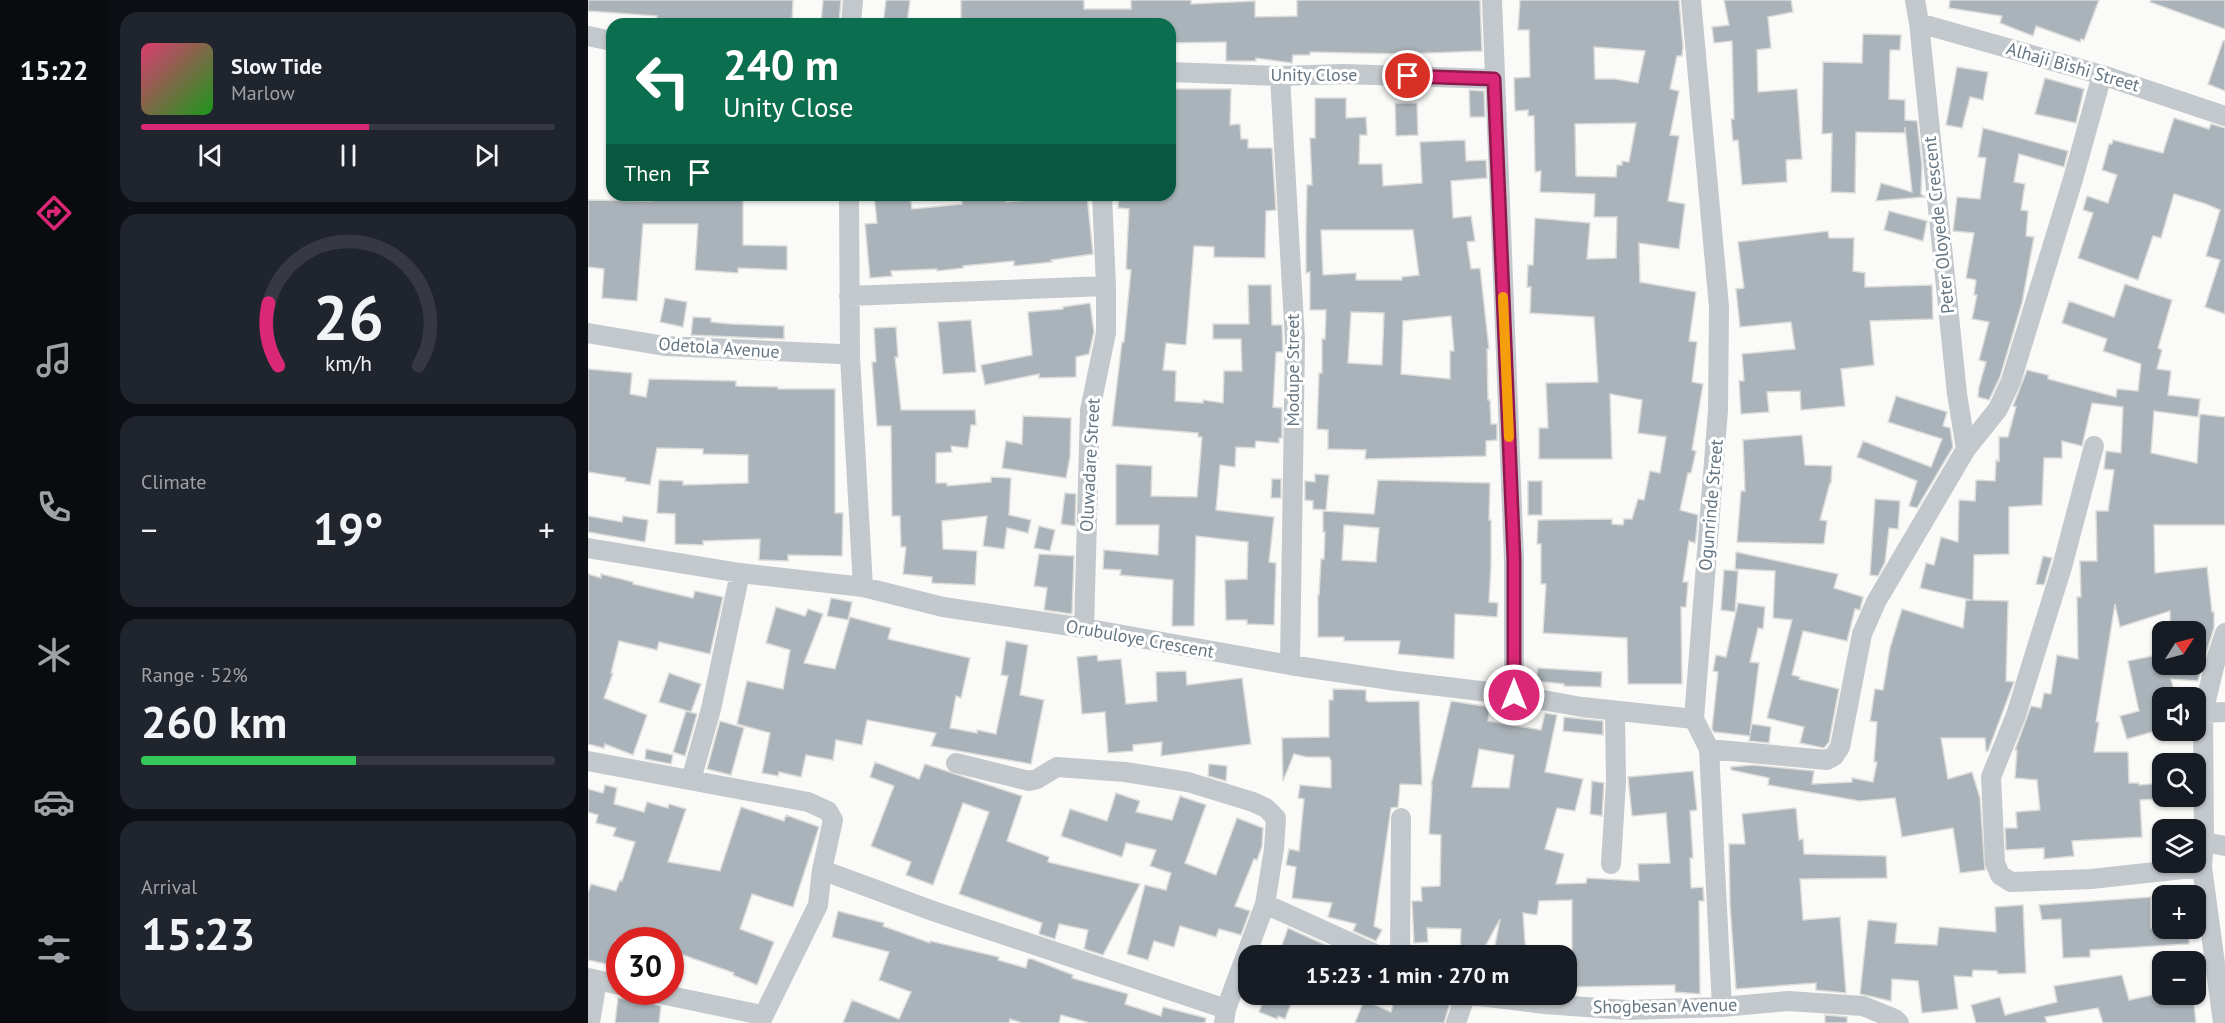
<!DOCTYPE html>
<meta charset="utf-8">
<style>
:root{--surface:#171b24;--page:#20242c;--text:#f1f3f6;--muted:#9ea1a6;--line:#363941;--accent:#db2777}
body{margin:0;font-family:"PT Sans",sans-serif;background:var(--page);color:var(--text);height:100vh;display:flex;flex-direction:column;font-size:22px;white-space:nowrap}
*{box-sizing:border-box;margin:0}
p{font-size:20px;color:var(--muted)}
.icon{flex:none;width:33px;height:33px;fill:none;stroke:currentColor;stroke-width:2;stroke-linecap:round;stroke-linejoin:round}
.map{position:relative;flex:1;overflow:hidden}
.panel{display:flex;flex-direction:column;gap:12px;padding:12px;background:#0d0f14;width:480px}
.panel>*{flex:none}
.top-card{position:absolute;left:18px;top:18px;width:570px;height:183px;border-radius:18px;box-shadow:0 2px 4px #0004;background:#0b6e4f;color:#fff;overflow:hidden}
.needle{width:39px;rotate:54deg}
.buttons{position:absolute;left:1564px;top:621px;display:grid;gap:12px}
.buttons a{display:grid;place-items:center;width:54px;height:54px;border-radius:12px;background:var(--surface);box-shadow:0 2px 4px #0004;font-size:30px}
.speed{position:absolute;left:18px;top:927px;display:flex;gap:12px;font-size:30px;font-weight:700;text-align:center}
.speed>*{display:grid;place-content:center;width:78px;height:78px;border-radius:50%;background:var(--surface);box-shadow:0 2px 4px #0004;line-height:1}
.speed .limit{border:9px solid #d22;background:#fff;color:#111}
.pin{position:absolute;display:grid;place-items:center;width:51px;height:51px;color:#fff;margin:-26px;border:3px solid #fff;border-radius:50%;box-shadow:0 2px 6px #0007}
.me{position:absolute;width:66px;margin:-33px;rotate:0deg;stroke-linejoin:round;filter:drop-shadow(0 0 4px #0008)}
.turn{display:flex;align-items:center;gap:21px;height:126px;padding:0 18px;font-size:27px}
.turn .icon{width:78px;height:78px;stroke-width:2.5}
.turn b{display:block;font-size:42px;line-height:51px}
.then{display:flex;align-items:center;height:57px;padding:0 18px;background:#0003;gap:12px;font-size:22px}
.big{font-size:45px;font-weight:600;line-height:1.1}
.panel .widget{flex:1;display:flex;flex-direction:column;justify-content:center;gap:9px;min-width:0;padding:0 21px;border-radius:18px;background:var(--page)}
.panel .dial{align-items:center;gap:0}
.dial svg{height:156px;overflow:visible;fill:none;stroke:var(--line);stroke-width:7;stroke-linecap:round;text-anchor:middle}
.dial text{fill:var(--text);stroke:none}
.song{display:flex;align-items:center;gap:18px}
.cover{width:72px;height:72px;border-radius:9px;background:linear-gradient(135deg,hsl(340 70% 55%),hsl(120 70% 35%))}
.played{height:6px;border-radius:3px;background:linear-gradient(90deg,var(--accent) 55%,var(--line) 55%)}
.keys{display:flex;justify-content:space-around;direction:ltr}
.heat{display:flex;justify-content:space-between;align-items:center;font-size:33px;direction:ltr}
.charge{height:9px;border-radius:4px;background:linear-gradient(90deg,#34c759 52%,var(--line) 0)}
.trip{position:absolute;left:650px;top:945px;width:339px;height:60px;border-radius:18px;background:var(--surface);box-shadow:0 2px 4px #0004;font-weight:600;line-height:60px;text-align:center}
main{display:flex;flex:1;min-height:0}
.tab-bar{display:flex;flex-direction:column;width:108px;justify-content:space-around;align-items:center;background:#090b0e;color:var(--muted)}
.tab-bar .icon{width:42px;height:42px}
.tab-bar .on{color:var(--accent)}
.tab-bar b{font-size:27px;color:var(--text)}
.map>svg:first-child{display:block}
.building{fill:#aab3b9;stroke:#dcdcda;stroke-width:1.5;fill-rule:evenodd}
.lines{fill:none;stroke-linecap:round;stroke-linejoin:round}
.street{stroke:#c3c8cc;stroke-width:20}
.route-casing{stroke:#8e194d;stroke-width:15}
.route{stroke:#db2777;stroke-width:10}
.slow{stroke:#f59e0b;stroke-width:10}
.labels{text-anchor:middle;stroke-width:6;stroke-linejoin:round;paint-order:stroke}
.street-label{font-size:18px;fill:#657683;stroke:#fff}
</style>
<main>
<nav class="tab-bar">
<b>15:22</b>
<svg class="icon on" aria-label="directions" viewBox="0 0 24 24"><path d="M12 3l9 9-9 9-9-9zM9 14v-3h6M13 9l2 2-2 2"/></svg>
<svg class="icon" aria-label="music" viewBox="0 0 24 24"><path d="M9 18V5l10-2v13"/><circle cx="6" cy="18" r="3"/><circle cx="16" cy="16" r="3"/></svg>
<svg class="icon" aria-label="phone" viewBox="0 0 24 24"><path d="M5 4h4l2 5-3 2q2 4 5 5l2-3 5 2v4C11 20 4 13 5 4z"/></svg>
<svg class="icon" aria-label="climate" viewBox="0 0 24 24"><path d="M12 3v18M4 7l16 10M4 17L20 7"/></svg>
<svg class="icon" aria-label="car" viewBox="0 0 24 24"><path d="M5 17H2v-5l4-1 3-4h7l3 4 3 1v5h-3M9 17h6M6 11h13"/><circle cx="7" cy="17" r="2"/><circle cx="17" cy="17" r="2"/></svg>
<svg class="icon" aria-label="filters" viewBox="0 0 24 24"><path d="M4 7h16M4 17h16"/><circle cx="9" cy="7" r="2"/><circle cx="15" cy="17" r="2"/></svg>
</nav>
<section class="panel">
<div class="widget">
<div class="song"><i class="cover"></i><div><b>Slow Tide</b><p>Marlow</p></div></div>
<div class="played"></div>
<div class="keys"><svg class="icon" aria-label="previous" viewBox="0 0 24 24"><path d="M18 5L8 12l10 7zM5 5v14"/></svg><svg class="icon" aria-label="pause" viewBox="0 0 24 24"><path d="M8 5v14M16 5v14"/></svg><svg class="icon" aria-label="next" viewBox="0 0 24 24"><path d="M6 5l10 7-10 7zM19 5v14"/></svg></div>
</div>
<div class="widget dial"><svg viewBox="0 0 100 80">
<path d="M14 69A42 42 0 1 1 86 69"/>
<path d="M14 69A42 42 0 0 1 9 37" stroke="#db2777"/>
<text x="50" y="56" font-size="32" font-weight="700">26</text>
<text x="50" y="72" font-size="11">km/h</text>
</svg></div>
<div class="widget"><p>Climate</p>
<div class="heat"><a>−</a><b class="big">19°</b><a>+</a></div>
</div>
<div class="widget"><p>Range · 52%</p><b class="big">260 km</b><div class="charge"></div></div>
<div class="widget"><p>Arrival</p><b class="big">15:23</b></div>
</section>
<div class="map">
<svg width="1637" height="1023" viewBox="0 0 1637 1023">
<rect width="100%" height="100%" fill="#fafaf8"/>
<path class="building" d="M0,0H205L204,24H110L68,22L69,16L0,11Z
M235,0H253L251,24H233Z
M298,0H322L319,24H295Z
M373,0H496V9H543V0H603V4L667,1V17L709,16V0H892L894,51L814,54L722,52V55H705L704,63L668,58V61H638V42L582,43V24H373Z
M932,0H1091L1095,47L1094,56H1089L1082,89L1091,91L1082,135L1091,136L1080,201L1097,204L1091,249L1051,243L1052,282L1108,292L1101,341L1109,342L1104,382L1115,384L1104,450L1108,451L1103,473H1100L1092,510L1110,515L1108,537L1107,543L1101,541L1095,582H1100L1098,607H1093L1094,684H1040L1039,638L955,633L958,584H953V544H949L950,520L1024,519V524L1035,525L1036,519H1044L1050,499L1056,500L1062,471L1072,473L1078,437L1050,433L1054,400L1022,394L1024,459H951V428H960L958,383L1010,382L1006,317L942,313L943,287H939L940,265H945L947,218L1002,223L999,259L1028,258L1029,217H1006L1007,194L952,192L953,171L947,172L946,116H940V110L927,111L926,78L942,77L941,30H930ZM1006,47L1057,51L1050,83L1027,79H1007ZM1048,123L1041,162L1034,161V165H1029L1028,177L988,176L987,124Z
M1136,0H1203L1205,12L1180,17L1183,48L1169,50L1170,92L1209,89L1214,159L1198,160L1199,182L1154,185L1150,140L1145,141L1143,119H1146L1144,41L1126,43L1124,27L1141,25Z
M1362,0H1511L1496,40L1493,39L1492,42L1448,26L1445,36L1412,23L1414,16L1361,8Z
M1563,0H1637V29L1562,2Z
M1275,34L1313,35L1312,50H1302L1301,99L1317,100V120L1329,121L1334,165L1333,194L1337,197L1288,201L1293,183L1324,192L1317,127V133L1268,132L1267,193L1243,192L1244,133L1234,134L1235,62L1274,63Z
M1635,41H1637V91L1620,84Z
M1369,67L1400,72L1395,100L1382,97L1374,128L1358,125Z
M1457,78L1496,89L1488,123L1447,114Z
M582,89H643L642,125L652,124L653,139H660V148H684L688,210L678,211L677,258L626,257V247L606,246L598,345L578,343L575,370L588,371L587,401L615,403V400L635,403L636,371H654L653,339H625V324H661L660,285H683L684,325H694L695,352H688L685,407L694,408V438H691V443L668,441L667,448L648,447L647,467L632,465L628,510L686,517L681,562L688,563L686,625L659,624V620H638L637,580L659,579L660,542L608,536L606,626H584L585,580L532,575L533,570L515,569L516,550L570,555L571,525H528V464L564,466L563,496L609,497L614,437H610V433L524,426L534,342H536L543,270L538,269L541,209L530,208L531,195H582Z
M881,90L896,91L897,117H882Z
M727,98H758V118L778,117L779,135H772L771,164H794L795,186L834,183L832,142L877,140L878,161L898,160L899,178L863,181L865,218L883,216L887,241L879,242L883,269L892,268L901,349H899L900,400H902L903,424H909V440L898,441V456L777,459L778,450L740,449V430L729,429L731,373H734V339H737L738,310H722V272L718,273V231L719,185H724L722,138H727ZM733,230H825L831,275L814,277V280H768V273L735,275ZM763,312L796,313L794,365L760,363ZM863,316L866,351H862V379L813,374L815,321Z
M807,103H829L830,135L808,136Z
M1586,118L1621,129L1623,124L1637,128V314L1617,307L1632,260L1618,256L1632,210L1618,204L1586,194L1573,238L1565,236L1550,280L1490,258L1505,213L1495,210L1499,196L1520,203L1529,175L1514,170L1521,144H1524L1525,140L1575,153Z
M1395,128L1480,151L1476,167L1431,154L1426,182L1437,184L1433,210L1440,211L1438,236L1446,237L1434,303L1412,377L1401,400L1390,397L1391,387L1398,362L1391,360L1401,322L1384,319L1389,295H1386L1388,280L1378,278L1386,233L1365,231L1369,197L1392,199L1398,158L1390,157Z
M64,195H155V245L199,246V270L150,268V273L107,270L110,224H55L49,301L14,298L16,269L0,267V200L64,201Z
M286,195H322L324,209L374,204V197L388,196L389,200L417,197L418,202L469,197L468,195H499L505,254L463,260L464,262L426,266V261L375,266V268L349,271V269L303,271L304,276L282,278L277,224L289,223Z
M1301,211L1339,221L1335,241L1296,230Z
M1240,231L1241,238H1266L1265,271L1277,273V287L1344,285L1345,319L1282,321L1286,365L1253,369L1257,406L1213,410L1212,391L1179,392L1181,412L1153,414L1151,381H1156L1154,354L1207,349L1203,322L1152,327L1148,289L1156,288L1150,242Z
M1537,284L1584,300L1570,348L1574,350L1569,369L1583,371L1580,395L1612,399L1610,417L1566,411L1563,453L1609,463L1612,414L1637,417V525H1566L1567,573L1619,567L1624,612H1626V628L1617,657L1610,656L1611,638H1608V632H1582V611L1532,627L1527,604L1508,722H1511L1506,752H1540L1541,783H1551V785L1575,783V799L1552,800L1554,837L1484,841L1486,856L1456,859V848L1418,850L1417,828H1429L1428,812L1452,810L1449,780L1427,778L1429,750H1427L1443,706L1453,708L1456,693L1463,694L1469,655L1490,659L1489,597H1493L1492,561H1509L1508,511H1520L1526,470L1516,469L1518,451L1533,453L1535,407L1504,403L1494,446L1474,441V458H1456L1454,505L1421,507V554L1386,555L1385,600L1420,601L1418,681L1426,682L1400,751H1398L1397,738H1353L1360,779L1384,772L1392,798L1397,870L1372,873L1365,828L1314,837L1307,798L1272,801L1180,785L1181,778L1143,770V767L1165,765L1226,771L1224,784L1264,782V778L1285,782L1289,762H1286L1289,722L1282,721L1287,689L1295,690L1302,648L1314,609L1375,628L1378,600H1383L1332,588L1338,563L1346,565L1353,537L1370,542L1371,500L1387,501L1388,480L1407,481L1408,460L1411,461V437H1420L1428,407L1425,406L1439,370L1460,375V379L1528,397L1529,389L1550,391L1553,364L1515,351L1519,339L1474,323L1481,301L1526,317Z
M77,298L99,302L95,327L72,322Z
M502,303L506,332L501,354L488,357V377L451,378V374L397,385L393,365L444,355L440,312L475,309V307Z
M105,317L123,318V322L143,324L196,326V339L103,335Z
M383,320L388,372L355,374L350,322Z
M308,327L310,357H307L313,410H387L388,425H383L380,448L363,446L364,452L348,453V483H359V486L403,482V477L423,478L421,515L443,520L440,533L419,528L416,549L395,546L399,516L354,521L355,549L389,551L387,585L344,583V577L315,574L318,547H313L312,516H304L303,426H289L284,362H288L286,328Z
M0,369L44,373L42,394L58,397L61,379L148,381V386L190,387V389H247V513H255L254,556L200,555V561L171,560L172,539L115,541V545L87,544V514L69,513L71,480L95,481V485L160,483V455L115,454V449L69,448L62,485L37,481L38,478L0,472Z
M1308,396L1359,412L1355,426L1362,428L1365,447L1329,508L1321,506L1329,481L1269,457L1275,441L1343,467L1354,439L1300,422Z
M435,416L483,418L482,457L478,478L414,468L418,441L434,444Z
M1214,435L1217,465L1244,466L1243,483H1242L1232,520L1239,521L1236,544L1149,542L1153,491H1157L1155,440Z
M727,474L741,475L738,510L725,509V501L717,500V481L727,482Z
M684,479H693V498H683Z
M790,480L902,483L901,520H903V565L901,602L910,603L909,617L867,614L866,659L810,654L812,641H756V637H730V595H731L733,559H736L737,532H735V511L786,514ZM756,525L791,528L788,562L754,560Z
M940,481H954V515H940Z
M477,493L488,494L487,526L473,524Z
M1287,499L1312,501L1310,529L1301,528L1297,562L1290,576L1282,575Z
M0,516L34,522L35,516L60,520L57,542L0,532Z
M451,526L467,530L462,551L446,548Z
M1148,552L1250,574L1246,588L1275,597L1272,610L1267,609L1259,641L1215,631L1204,675L1212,677L1211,679L1251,689L1241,742L1236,748L1212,743L1216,727L1179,718L1204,620L1185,618L1187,571L1147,569Z
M451,554L486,556L484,614L456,610L459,588L446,586Z
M1455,556L1464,558L1456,585L1448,584Z
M1136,570L1150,571L1147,612L1133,610Z
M0,574L13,578V574L45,582V584L105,598L107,591L135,597L122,654L71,642L69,650L31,641L23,673H25L16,698L59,715L45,755L17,744L16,748L0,744Z
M243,598L264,602L260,620L239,616Z
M1150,603L1177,607L1175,629L1170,628L1162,662L1171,663L1162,734L1164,724L1183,727L1181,743L1161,741L1162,736L1126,732L1124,729L1130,672L1125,671L1128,655L1138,657Z
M188,607L217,616L220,609L235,614L216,663L247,669L262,617L303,628L300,639L382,658L373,698L368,696L362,728L389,733V730L408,734L420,676L413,675L418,641L440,645L432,695L456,700L443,764L343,746L348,733L279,720L274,745L248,740L245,760L218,755L213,777L191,772L190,776L174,773L182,733L149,724L159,681L195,689L202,650L178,643Z
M509,655L510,661L533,659L538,704L569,701L568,672L598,671L599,685L654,678L663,744L573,756L574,742L545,745V751L520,753L517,712L494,714L489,657Z
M1569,655L1571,664H1614L1610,681L1583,679L1588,698H1575V729L1539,739L1532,716L1551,711L1540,661Z
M950,668L1014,672L1013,687L976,686V684L948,681Z
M81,673L113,684L103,712L71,702Z
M745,689L778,690V700L781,702L831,701L834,785L812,784L810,807L803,808L786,926L794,930L788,941L765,931L768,924L740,917L744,903L704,898L708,867L698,865L701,849L711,851L716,799L710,798L712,785L743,788V761L741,757H718L706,754L695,781L694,738L741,737V700H745Z
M863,701L902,707L900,721L953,730L957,713L969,715L957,772L995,779L987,811L969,808L957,849L976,854L968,884L998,883L999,878L1051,881L1050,864L1082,863L1078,813L1044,816L1040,777L1105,771L1109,810L1102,811L1105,858H1102L1103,888L1115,887L1116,901H1111L1112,994L1087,992V985L984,987V900L951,901L949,915L935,913L938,956H905L912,919L892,956H872L873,929L839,928L840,942L826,943L824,901H834L833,887L852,886L853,835L841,834L844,785H843ZM891,749L926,755L921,788L884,787Z
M98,711L109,714L97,756L85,752Z
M976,717L1015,721V735L975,731Z
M132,721L156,728L143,775L119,769Z
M58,749L85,755L83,764L57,759Z
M287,762L331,779L337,764L434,796L419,841L461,857L460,862L552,884L515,955L496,949L500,930L471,924L467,939L451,934L454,923L371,894L401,812L375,803L345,885L318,875L323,862L283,846L306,786L282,777Z
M621,764L639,766L638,781L620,776Z
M1004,781L1016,783L1014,816L1002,814Z
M17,785L29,788L26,804L56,812L59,802L80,808L81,804L98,809L80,862L132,871L153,807L196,821L198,815L231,827L205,907L164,894L152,929L186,942L169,985L145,975L146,973L95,955L82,983V940H28L23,965L0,960V893L3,884L28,891L32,880L34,881L47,842L25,836L28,828L8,823L10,815L0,812V789L15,793Z
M528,793L552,801L548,812L584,820L592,796L618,805L597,863L628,875L649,818L675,828L674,846L669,860L666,859L647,906L662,911L653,935L631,929L628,937L592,926L586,947L566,941L560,960L539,954L557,885L578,890L583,873L562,866L568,850L538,843L534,857L473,836L482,809L519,821Z
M1208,808L1211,840L1215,839L1216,854L1298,856L1299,878L1212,879L1215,920L1252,917L1258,993L1228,990V983L1148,989L1142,905L1141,844H1157L1154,814Z
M1563,897V928H1601V944L1502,950V957L1475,958L1473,919L1454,920L1451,905Z
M1435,905L1438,973L1410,974L1409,971L1385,970L1384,977L1366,976L1370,1009L1334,1013L1330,981L1304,979L1303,1001L1272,994L1280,920L1309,923L1307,943L1349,945L1351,927L1408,932L1407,907Z
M250,911L296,923L295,926L342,943V941L411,957L410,960L438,968L440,959H444L485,975L484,978L540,994L537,1004L573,1016L575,1007L618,1018L617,1023H502L473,1015L471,1023H434L422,1019L421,1023H255L264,1000L311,1019L323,992L291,980L301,952L244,937Z
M700,928L762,956H690Z
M1534,975L1541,1000L1569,994H1605L1608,1023H1515L1510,1008L1457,1017L1459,1023H1388L1383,1005L1412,997L1417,1015L1469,1002L1466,986Z
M678,994H707L697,1019L690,1016L689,1019L671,1012Z
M808,994H860L864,997L856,1023H767L776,1000L803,1012Z
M30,998L55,1001L73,1006L71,1023H27Z
M1237,1015L1259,1017V1023H1237Z"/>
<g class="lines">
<path class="street" d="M904,0L926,559V695
M1103,0L1131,307L1130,410L1106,719L1121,749L1134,1007
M1327,0L1331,23L1369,394L1378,449
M1331,23L1514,75L1637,116
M263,24L265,0
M0,36L24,41
M582,72L692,76L755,74L906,79
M692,76L707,341L702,665
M261,195L262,356L275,587
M261,296L518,286
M0,333L77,346L252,354L262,356
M1506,446L1474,567L1449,647L1428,715L1403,777L1407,863L1412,875L1423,882L1503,879L1614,867
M0,548L152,573L275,587L355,607L496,628L702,665L809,681L926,695L994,707L1106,719
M496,628L502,410L518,333V286L514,195
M1615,713L1637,712
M1121,749L1239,760L1246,756L1252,747L1274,634L1288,602L1378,449L1410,409L1423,381L1485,179L1514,75
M0,761L220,802L240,811L245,820L234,870L230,905L172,1023
M368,763L441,781L449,779L469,767L537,772L600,782L665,802L678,808L688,818L686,849L677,904L638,1009L636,1023
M103,780L123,709L152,573
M1616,842L1637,846
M1023,864L1028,782L1027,711
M234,870L345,911L638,1009
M677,904L792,956
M812,956L813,818
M0,978L32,985
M63,992L174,1015
M875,994L956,1004L1039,1010L1134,1007L1200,1001L1275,1006L1307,1019L1311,1023
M2,1023L9,980
M868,1023L877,996
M1635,1023L1614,867L1616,842L1615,713L1627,663L1637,633"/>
</g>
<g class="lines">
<defs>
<path id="route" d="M820,76L906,79L926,559V695"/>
</defs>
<use href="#route" class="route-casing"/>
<use href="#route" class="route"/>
<path class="slow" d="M915,297L921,437"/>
</g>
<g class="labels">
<g class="street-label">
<text transform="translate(1485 67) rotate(16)" y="6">Alhaji Bishi Street</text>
<text x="726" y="81">Unity Close</text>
<text transform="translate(1351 225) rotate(-96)" y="6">Peter Oloyede Crescent</text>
<text transform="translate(131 348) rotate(4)" y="6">Odetola Avenue</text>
<text transform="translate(705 370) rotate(-90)" y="6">Modupe Street</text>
<text transform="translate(502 465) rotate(-87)" y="6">Oluwadare Street</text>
<text transform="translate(1123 505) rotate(-85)" y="6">Ogunrinde Street</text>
<text transform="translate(552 639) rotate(10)" y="6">Orubuloye Crescent</text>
<text transform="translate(1077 1006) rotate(-1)" y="6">Shogbesan Avenue</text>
</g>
</g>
</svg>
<div class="buttons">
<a><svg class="needle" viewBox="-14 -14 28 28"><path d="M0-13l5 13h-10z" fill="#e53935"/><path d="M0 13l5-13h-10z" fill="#9ea1a6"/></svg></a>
<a><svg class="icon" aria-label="sound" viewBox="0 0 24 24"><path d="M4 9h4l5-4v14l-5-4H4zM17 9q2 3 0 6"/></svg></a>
<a><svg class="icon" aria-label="search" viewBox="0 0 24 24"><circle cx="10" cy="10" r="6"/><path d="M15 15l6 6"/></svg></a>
<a><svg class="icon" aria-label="layers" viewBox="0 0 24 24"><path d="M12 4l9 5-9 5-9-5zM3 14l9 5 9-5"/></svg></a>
<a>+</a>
<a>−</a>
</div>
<div class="speed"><div class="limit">30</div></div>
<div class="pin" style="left:820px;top:76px;background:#d93025"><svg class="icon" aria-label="arrive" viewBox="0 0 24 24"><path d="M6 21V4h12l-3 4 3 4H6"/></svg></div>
<svg class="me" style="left:926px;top:695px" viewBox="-20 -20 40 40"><circle r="17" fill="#db2777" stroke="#fff" stroke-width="3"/><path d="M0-11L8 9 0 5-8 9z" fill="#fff"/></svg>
<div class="trip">15:23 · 1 min · 270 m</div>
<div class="top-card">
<div class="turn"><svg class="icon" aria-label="left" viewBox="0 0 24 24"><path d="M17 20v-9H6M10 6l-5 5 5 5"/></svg><div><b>240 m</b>Unity Close</div></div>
<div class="then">Then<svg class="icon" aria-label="arrive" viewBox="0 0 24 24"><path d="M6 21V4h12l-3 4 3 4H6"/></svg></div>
</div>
</div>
</main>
